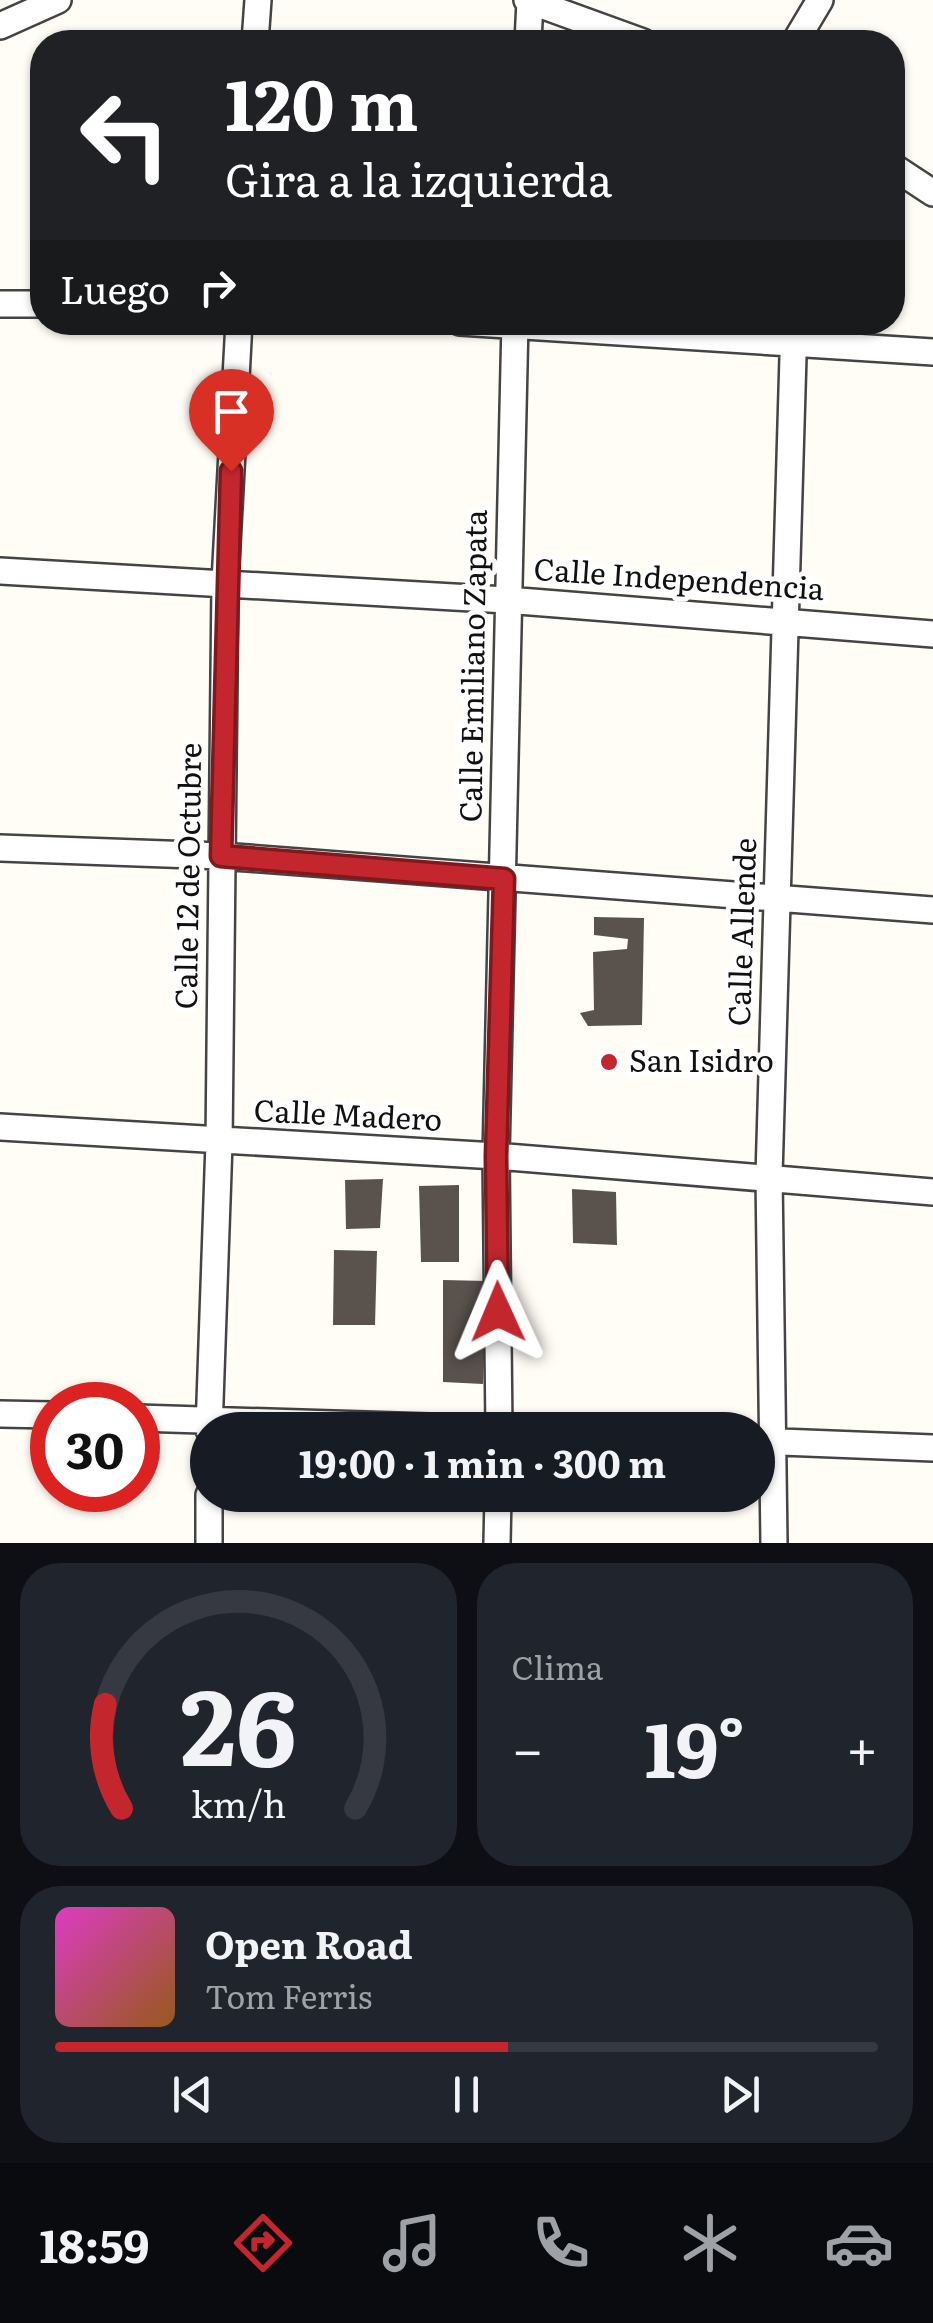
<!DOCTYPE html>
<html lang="es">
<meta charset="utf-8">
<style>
:root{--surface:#171b24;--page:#20242c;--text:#f1f3f6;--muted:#9ea1a6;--line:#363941;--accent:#c4262e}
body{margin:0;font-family:Literata,serif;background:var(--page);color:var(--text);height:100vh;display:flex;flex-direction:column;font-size:38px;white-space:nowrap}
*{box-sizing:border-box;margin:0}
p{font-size:32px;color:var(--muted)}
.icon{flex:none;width:55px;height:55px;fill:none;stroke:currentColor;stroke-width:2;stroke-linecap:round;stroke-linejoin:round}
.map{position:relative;height:1543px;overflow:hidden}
.drawer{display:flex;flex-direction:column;gap:20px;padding:20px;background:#0d0f14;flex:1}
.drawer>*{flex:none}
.banner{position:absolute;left:30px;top:30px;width:875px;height:305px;border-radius:40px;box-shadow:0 2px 8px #0004;background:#202124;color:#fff;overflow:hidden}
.speed{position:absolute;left:30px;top:1382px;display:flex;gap:20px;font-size:50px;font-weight:700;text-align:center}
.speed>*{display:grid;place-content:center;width:130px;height:130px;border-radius:50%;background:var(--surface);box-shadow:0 2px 8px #0004;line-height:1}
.speed .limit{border:15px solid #d22;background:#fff;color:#111}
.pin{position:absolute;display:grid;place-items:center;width:85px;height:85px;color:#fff;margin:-102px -42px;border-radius:50% 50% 50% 0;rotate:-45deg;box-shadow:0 0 10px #0007}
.pin .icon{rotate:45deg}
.me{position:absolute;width:110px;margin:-55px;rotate:359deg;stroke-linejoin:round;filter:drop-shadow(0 0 8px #0008)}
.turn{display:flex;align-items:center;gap:35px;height:210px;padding:0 30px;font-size:45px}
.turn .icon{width:130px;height:130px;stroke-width:2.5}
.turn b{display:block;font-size:70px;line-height:85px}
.then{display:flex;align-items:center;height:95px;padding:0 30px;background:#0003;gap:20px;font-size:38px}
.big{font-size:75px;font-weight:700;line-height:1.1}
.drawer .tile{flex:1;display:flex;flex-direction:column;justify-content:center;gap:15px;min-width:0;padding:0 35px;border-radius:40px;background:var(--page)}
.drawer .dial{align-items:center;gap:0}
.dial svg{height:260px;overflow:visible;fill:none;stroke:var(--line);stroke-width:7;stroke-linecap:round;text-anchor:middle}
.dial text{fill:var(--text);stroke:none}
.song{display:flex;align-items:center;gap:30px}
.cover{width:120px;height:120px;border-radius:15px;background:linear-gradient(135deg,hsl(310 70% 55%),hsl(30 70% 35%))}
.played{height:10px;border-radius:5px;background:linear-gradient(90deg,var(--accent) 55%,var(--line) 55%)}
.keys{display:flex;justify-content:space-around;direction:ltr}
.heat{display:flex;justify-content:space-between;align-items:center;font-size:55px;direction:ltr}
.drawer .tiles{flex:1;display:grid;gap:20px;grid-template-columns:1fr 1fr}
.tile:last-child{grid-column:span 2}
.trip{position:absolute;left:190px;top:1412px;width:585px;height:100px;border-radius:50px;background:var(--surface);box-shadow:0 2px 8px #0004;font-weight:700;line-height:100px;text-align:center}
.menu{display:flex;height:160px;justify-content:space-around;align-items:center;background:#090b0e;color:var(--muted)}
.menu .icon{width:70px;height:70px}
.menu .current{color:var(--accent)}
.menu b{font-size:45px;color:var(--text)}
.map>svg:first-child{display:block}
.building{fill:#5a524d}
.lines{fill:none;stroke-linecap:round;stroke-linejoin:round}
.minor-casing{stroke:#444;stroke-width:30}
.minor{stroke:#fff;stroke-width:25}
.route-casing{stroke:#7f191e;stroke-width:25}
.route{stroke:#c4262e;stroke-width:18}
.poi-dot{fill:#c4262e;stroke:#fff;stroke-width:4}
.labels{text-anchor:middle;stroke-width:10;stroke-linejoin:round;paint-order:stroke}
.street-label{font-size:30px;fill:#111;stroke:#fff}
.poi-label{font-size:30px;fill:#111;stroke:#fff;text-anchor:start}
</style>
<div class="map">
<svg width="933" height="1543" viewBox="0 0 933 1543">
<rect width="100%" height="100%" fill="#fffdf5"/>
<path class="building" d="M594,917L644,918L642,1025L588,1026L580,1013L594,1010L593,952L627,949L628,939L594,935Z
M383,1179L380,1228L346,1229L345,1180Z
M459,1185V1262H421L419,1186Z
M572,1189L616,1192L617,1245L573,1243Z
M334,1250L377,1251L375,1325H333Z
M443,1280L487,1281L483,1384L443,1382Z"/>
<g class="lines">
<defs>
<path id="minor" d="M527,0L643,42
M0,26L58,0
M255,42L258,0
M528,42L530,1
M795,42L820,0
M892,166L933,193
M0,304H42
M460,322L933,352
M0,571L506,600L933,634
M0,848L221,856L933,910
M0,1127L496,1156L933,1192
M0,1414L52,1415
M138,1418L524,1430
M209,1430L219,1143L225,582L239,322
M499,1430L496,1156L515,322
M758,1441L933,1448
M209,1495V1543
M497,1543L498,1495
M774,1543L769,1176L794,322"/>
</defs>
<use href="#minor" class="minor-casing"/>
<use href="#minor" class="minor"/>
</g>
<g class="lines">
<defs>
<path id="route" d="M231,471L221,856L504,879L496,1156L498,1312"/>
</defs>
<use href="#route" class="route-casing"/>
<use href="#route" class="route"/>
</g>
<circle class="poi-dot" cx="609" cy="1062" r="10"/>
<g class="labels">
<g class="street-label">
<text transform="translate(679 580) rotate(4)" y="10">Calle Independencia</text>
<text transform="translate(474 666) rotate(-89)" y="10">Calle Emiliano Zapata</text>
<text transform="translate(189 876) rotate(-89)" y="10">Calle 12 de Octubre</text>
<text transform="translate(743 932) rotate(-88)" y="10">Calle Allende</text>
<text transform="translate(348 1116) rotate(3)" y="10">Calle Madero</text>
</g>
<g class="poi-label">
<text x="629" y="1072">San Isidro</text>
</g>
</g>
</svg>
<div class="speed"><div class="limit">30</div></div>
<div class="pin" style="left:231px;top:471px;background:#d93025"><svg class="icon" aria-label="arrive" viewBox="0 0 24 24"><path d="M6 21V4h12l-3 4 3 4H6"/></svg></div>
<svg class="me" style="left:498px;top:1312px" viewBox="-20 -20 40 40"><path d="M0-17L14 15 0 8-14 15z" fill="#c4262e" stroke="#fff" stroke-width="4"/></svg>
<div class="trip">19:00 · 1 min · 300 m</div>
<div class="banner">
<div class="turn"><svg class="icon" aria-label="left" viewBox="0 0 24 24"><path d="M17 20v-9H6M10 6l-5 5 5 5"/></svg><div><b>120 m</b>Gira a la izquierda</div></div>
<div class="then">Luego<svg class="icon" aria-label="right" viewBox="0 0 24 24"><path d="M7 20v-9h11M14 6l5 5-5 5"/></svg></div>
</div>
</div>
<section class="drawer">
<div class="tiles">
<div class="tile dial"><svg viewBox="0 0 100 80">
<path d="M14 69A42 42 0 1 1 86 69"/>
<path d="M14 69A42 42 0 0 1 9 37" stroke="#c4262e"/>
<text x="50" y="56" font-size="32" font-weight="700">26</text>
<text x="50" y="72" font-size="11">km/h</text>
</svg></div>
<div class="tile"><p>Clima</p>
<div class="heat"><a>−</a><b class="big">19°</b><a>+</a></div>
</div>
<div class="tile">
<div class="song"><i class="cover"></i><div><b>Open Road</b><p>Tom Ferris</p></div></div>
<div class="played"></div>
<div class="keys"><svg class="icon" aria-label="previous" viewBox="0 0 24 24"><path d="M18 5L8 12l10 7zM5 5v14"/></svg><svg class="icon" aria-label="pause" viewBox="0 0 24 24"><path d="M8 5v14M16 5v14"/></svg><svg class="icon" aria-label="next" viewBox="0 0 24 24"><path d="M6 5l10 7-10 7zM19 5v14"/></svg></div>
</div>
</div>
</section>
<nav class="menu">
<b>18:59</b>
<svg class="icon current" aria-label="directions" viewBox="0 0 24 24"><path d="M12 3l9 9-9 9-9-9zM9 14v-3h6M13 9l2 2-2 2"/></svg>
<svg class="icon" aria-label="music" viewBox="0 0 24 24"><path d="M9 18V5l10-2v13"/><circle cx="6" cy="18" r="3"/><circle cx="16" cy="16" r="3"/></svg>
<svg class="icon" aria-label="phone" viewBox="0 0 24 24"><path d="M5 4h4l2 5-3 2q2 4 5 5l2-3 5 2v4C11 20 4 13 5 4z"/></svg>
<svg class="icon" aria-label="climate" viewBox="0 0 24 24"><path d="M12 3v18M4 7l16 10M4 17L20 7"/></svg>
<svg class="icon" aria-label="car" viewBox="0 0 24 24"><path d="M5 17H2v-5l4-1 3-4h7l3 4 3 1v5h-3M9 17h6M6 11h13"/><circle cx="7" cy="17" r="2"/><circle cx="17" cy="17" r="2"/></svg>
</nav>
